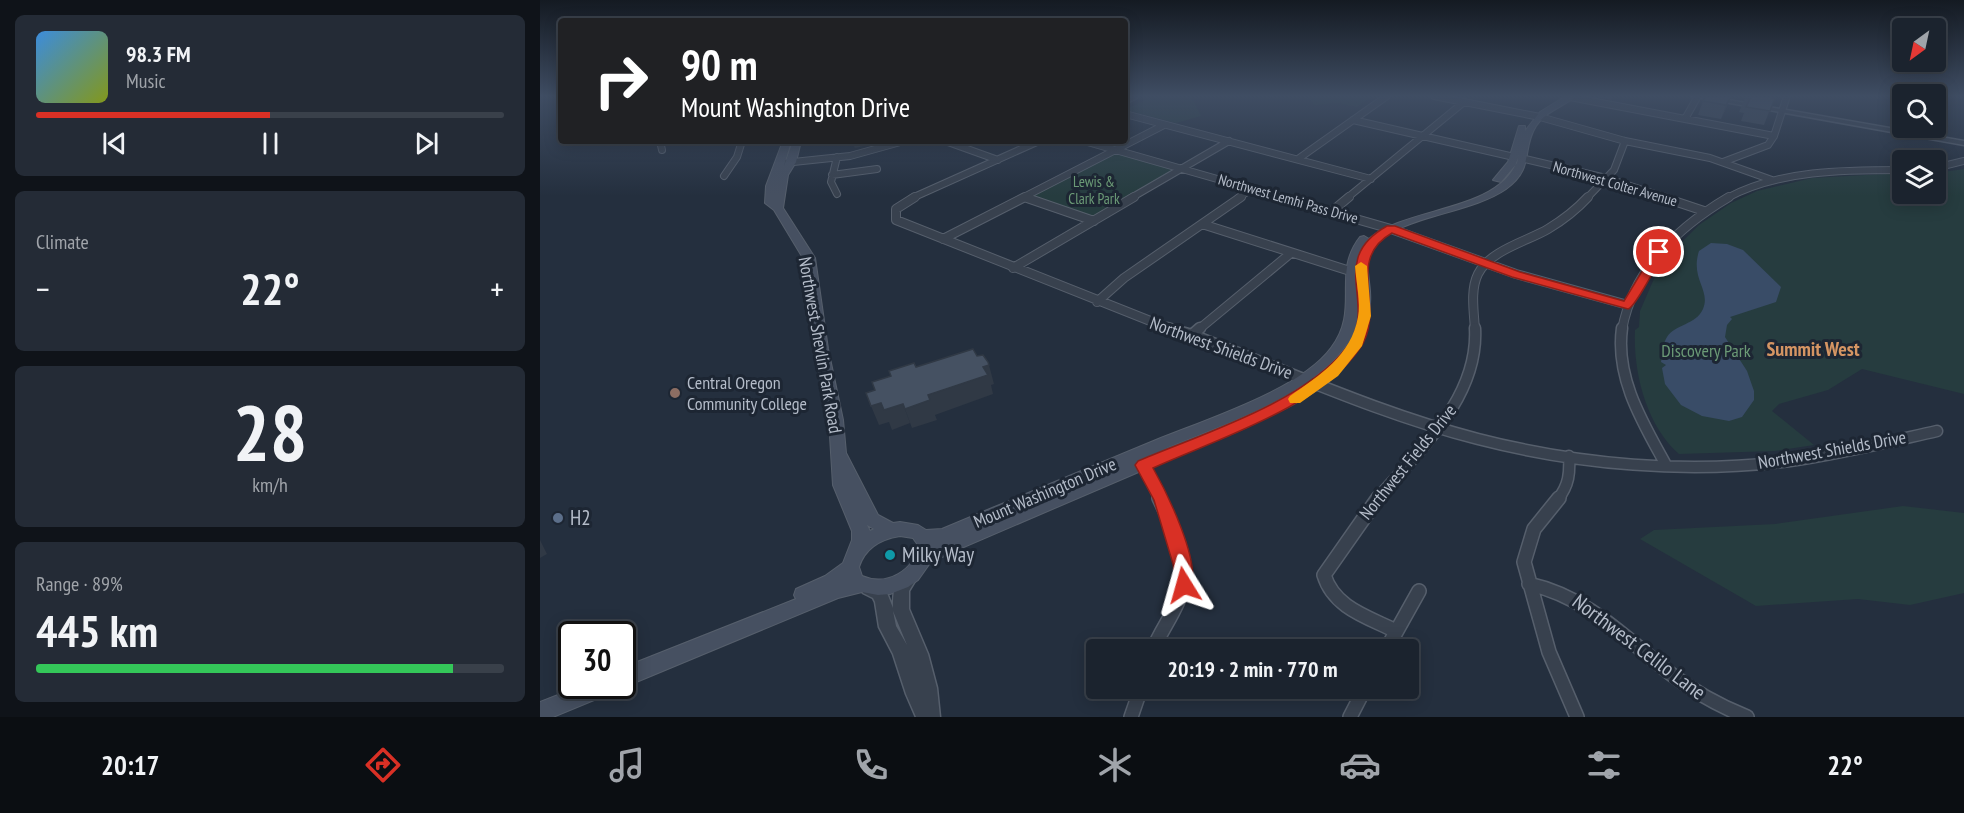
<!DOCTYPE html>
<meta charset="utf-8">
<style>
:root{--surface:#1b232e;--page:#242b36;--text:#f1f3f6;--muted:#a0a4aa;--line:#39404a;--accent:#d93025}
body{margin:0;font-family:"PT Sans Narrow",sans-serif;background:var(--page);color:var(--text);height:100vh;display:flex;flex-direction:column;font-size:22px;white-space:nowrap}
*{box-sizing:border-box;margin:0}
p{font-size:20px;color:var(--muted)}
.icon{flex:none;width:33px;height:33px;fill:none;stroke:currentColor;stroke-width:2;stroke-linecap:round;stroke-linejoin:round}
.map{position:relative;flex:1;overflow:hidden}
.details{display:flex;flex-direction:column;gap:15px;padding:15px;background:#0f1319;width:540px}
.details>*{flex:none}
.hud{position:absolute;left:18px;top:18px;width:570px;height:126px;border-radius:6px;box-shadow:0 3px 15px #0003,0 0 0 2px var(--line);background:#202124;color:#fff;overflow:hidden}
.needle{width:39px;rotate:213deg}
.controls{position:absolute;left:1352px;top:18px;display:grid;gap:12px}
.controls a{display:grid;place-items:center;width:54px;height:54px;border-radius:6px;background:var(--surface);box-shadow:0 3px 15px #0003,0 0 0 2px var(--line);font-size:30px}
.speed{position:absolute;left:18px;top:621px;display:flex;gap:12px;font-size:30px;font-weight:700;text-align:center}
.speed>*{display:grid;place-content:center;width:78px;height:78px;border-radius:50%;background:var(--surface);box-shadow:0 3px 15px #0003,0 0 0 2px var(--line);line-height:1}
.speed .limit{border:3px solid #111;border-radius:9px;background:#fff;color:#111}
.pin{position:absolute;display:grid;place-items:center;width:51px;height:51px;color:#fff;margin:-26px;border:3px solid #fff;border-radius:50%;box-shadow:0 2px 6px #0007}
.me{position:absolute;width:66px;margin:-33px;rotate:352deg;stroke-linejoin:round;filter:drop-shadow(0 0 4px #0008)}
.turn{display:flex;align-items:center;gap:21px;height:126px;padding:0 24px;font-size:27px}
.turn .icon{width:78px;height:78px;stroke-width:2.5}
.turn b{display:block;font-size:42px;line-height:51px}
.big{font-size:45px;font-weight:700;line-height:1.1}
.details .widget{flex:1;display:flex;flex-direction:column;justify-content:center;gap:9px;min-width:0;padding:0 21px;border-radius:9px;background:var(--page)}
.details .dial{align-items:center;gap:0}
.dial b{font-size:78px;line-height:1}
.song{display:flex;align-items:center;gap:18px}
.cover{width:72px;height:72px;border-radius:9px;background:linear-gradient(135deg,hsl(210 70% 55%),hsl(70 70% 35%))}
.played{height:6px;border-radius:3px;background:linear-gradient(90deg,var(--accent) 50%,var(--line) 50%)}
.keys{display:flex;justify-content:space-around;direction:ltr}
.heat{display:flex;justify-content:space-between;align-items:center;font-size:33px;direction:ltr}
.charge{height:9px;border-radius:4px;background:linear-gradient(90deg,#34c759 89%,var(--line) 0)}
.trip{position:absolute;left:546px;top:639px;width:333px;height:60px;border-radius:6px;background:var(--surface);box-shadow:0 3px 15px #0003,0 0 0 2px var(--line);font-weight:700;line-height:60px;text-align:center}
.tab-bar{display:flex;height:96px;justify-content:space-around;align-items:center;background:#0b0e12;color:var(--muted)}
.tab-bar .icon{width:42px;height:42px}
.tab-bar .selected{color:var(--accent)}
.tab-bar b{font-size:27px;color:var(--text)}
main{display:flex;flex:1;min-height:0}
.map>svg:first-child{display:block}
.green{fill:#263c3f}
.water{fill:#394c67}
.lines{fill:none;stroke-linecap:round;stroke-linejoin:round}
.minor-far3-casing{stroke:#565f6c;stroke-width:8}
.minor-far2-casing{stroke:#565f6c;stroke-width:10}
.minor-far1-casing{stroke:#565f6c;stroke-width:13}
.minor-casing{stroke:#565f6c;stroke-width:16}
.tertiary-casing{stroke:#565f6c;stroke-width:3}
.secondary-casing{stroke:#565f6c;stroke-width:2}
.minor-far3{stroke:#38414e;stroke-width:6}
.minor-far2{stroke:#38414e;stroke-width:8}
.minor-far1{stroke:#38414e;stroke-width:10}
.minor{stroke:#38414e;stroke-width:13}
.tertiary{fill:#38414e;fill-rule:evenodd}
.secondary{fill:#465061;fill-rule:evenodd}
.wall{fill:#3b4654}
.shaded-wall{fill:#303945}
.building{fill:#455162;stroke:#303945;stroke-width:1.5}
.route{fill:#d93025;stroke:#8d1f18;stroke-width:1.5}
.slow{fill:#f59e0b}
.education-dot{fill:#8d6e63;stroke:#1d2633;stroke-width:2}
.service-dot{fill:#5c6f8a;stroke:#1d2633;stroke-width:2}
.culture-dot{fill:#0f9aa8;stroke:#1d2633;stroke-width:2}
.labels{text-anchor:middle;stroke-width:6;stroke-linejoin:round;paint-order:stroke}
.far-park-label{font-size:15px;fill:#6b9a76;stroke:#1d2633}
.far-street-label{font-size:15px;fill:#b4bcc9;stroke:#1d2633}
.street-label{font-size:18px;fill:#b4bcc9;stroke:#1d2633}
.park-label{font-size:18px;fill:#6b9a76;stroke:#1d2633}
.poi-label{font-size:18px;fill:#b4bcc9;stroke:#1d2633;text-anchor:start}
.neighbourhood-label{font-size:20px;font-weight:bold;fill:#d59563;stroke:#1d2633}
.near-poi-label{font-size:21px;fill:#b4bcc9;stroke:#1d2633;text-anchor:start}
.near-street-label{font-size:21px;fill:#b4bcc9;stroke:#1d2633}
</style>
<main>
<section class="details">
<div class="widget">
<div class="song"><i class="cover"></i><div><b>98.3 FM</b><p>Music</p></div></div>
<div class="played"></div>
<div class="keys"><svg class="icon" aria-label="previous" viewBox="0 0 24 24"><path d="M18 5L8 12l10 7zM5 5v14"/></svg><svg class="icon" aria-label="pause" viewBox="0 0 24 24"><path d="M8 5v14M16 5v14"/></svg><svg class="icon" aria-label="next" viewBox="0 0 24 24"><path d="M6 5l10 7-10 7zM19 5v14"/></svg></div>
</div>
<div class="widget"><p>Climate</p>
<div class="heat"><a>−</a><b class="big">22°</b><a>+</a></div>
</div>
<div class="widget dial"><b>28</b><p>km/h</p></div>
<div class="widget"><p>Range · 89%</p><b class="big">445 km</b><div class="charge"></div></div>
</section>
<div class="map">
<svg width="1424" height="717" viewBox="0 0 1424 717">
<rect width="100%" height="100%" fill="#242f3e"/>
<path class="green" d="M612,96H651L661,116L636,123L585,110Z
M767,96H833L817,107L798,103L774,105Z
M575,150L641,169L554,221L487,198Z
M1424,169V394L1322,369L1288,390L1239,404L1232,411L1274,445L1235,451L1139,454C1106,425 1093,372 1095,330L1099,327L1100,311L1116,274L1120,273L1130,254L1159,225L1191,203L1217,191L1272,178L1362,173V194H1395V173Z
M1363,506L1424,513V593L1370,605L1318,599L1216,606L1100,539L1114,530L1235,524Z"/>
<path class="water" d="M1171,243L1187,244L1203,250L1241,287L1236,302L1190,317L1192,319L1187,325L1185,337L1207,371L1214,391V400L1202,417L1189,421L1162,416L1141,405L1125,384L1122,368L1126,365L1121,362C1123,352 1122,345 1127,337C1135,324 1156,325 1163,309C1171,290 1150,279 1159,251Z"/>
<g class="lines">
<defs>
<path id="minor-far3" d="M894,96L1000,117L1085,141L1170,158L1232,180
M1030,97L1234,136
M585,101L595,96
M585,114L831,179
M1145,119L1158,96
M813,120L974,157
M120,141L122,150
M405,141L458,160
M544,141L744,198
M297,157L291,182L297,194
M758,159L847,96
M985,159L1066,178L1127,198
M1183,162L1228,145L1234,136L1247,96
M244,163L310,156L364,141
M1395,168L1424,161
M292,175L337,169
M184,176L197,157L202,141
M372,198L499,141
M482,198L624,125
M591,198L689,141
M698,198L712,189
M807,198L924,102
M1047,198L1074,170L1085,141
M1187,198C1239,170 1304,170 1362,170"/>
<path id="minor-far2" d="M375,197L356,209V220L633,330
M739,197L851,229L976,274L1088,305
M1122,197L1164,211
M487,198L554,221
M791,212L809,197
M662,224L810,271
M403,239L485,197
M473,268L594,197
M557,302L584,278L701,197
M658,330L751,253
M935,330C934,312 930,290 938,274C950,250 988,241 1008,229C1023,220 1036,210 1048,197
M1082,330C1093,269 1138,227 1189,197"/>
<path id="minor-far1" d="M627,328L652,335C747,371 840,414 938,439C1039,465 1147,474 1250,461C1300,454 1348,442 1397,431
M1082,328C1075,378 1103,423 1126,465
M652,335L660,328
M603,465L620,499
M837,499C879,450 939,398 935,328
M1018,499C1029,485 1030,473 1029,456"/>
<path id="minor" d="M838,498L784,575C794,608 828,617 856,631
M1019,498L994,529L984,562L1009,652L1037,717
M989,584C1048,597 1085,638 1131,674C1154,692 1180,706 1207,717
M613,650C621,629 638,609 643,587C649,559 631,523 619,498
M846,650L879,591
M591,717L601,688
M810,717L825,688"/>
<path id="tertiary" d="M1151,96H1166L1424,141V145Z
M370,569L376,571L378,576L369,591V609L388,654L397,688L400,717H376L366,694L353,654L339,627L335,602L333,598L323,593L321,588L323,583L329,581L345,588L353,608C353,593 354,575 370,569ZM353,611L367,645L356,626Z"/>
<path id="secondary" d="M1026,96H1036C1023,107 1006,111 996,126C981,150 995,168 966,189C930,214 859,216 833,247C824,259 829,277 830,291C834,357 787,389 734,414L412,552L390,563L378,580L368,587L350,594L338,595L322,592L298,598L89,685L82,688L77,686H82V668L256,599L254,595L256,589L285,576L303,563L312,540V531L293,485L289,420L274,349L263,258L234,210L225,203L226,186L243,141H251L244,166L253,141H261L256,162L248,175L243,208L275,258L288,349L303,420L306,453L338,515L353,523L360,522L378,525L386,530L402,529C473,499 544,470 616,440C665,420 760,390 791,348C821,309 791,274 820,237L824,236L829,239C868,205 969,212 979,153L977,163L961,182L953,180L968,162L979,126H985V131L1000,112ZM808,342C779,398 673,429 617,452C677,426 772,398 808,342ZM327,525L334,529L330,531ZM360,536L373,538L378,545C375,570 347,587 322,576L319,567C325,548 341,539 360,536Z
M41,686H74L71,693L13,717H0V702Z"/>
</defs>
<use href="#minor-far3" class="minor-far3-casing"/>
<use href="#minor-far2" class="minor-far2-casing"/>
<use href="#minor-far1" class="minor-far1-casing"/>
<use href="#minor" class="minor-casing"/>
<use href="#tertiary" class="tertiary-casing"/>
<use href="#secondary" class="secondary-casing"/>
<use href="#minor-far3" class="minor-far3"/>
<use href="#minor-far2" class="minor-far2"/>
<use href="#minor-far1" class="minor-far1"/>
<use href="#minor" class="minor"/>
<use href="#tertiary" class="tertiary"/>
<use href="#secondary" class="secondary"/>
</g>
<path class="wall" d="M1053,96H1074L1071,100Z
M1206,96H1235L1224,125L1201,121L1204,113L1199,112Z
M1163,101L1187,106L1181,119L1158,115Z"/>
<path class="shaded-wall" d="M1191,96L1187,106L1181,119L1186,105Z
M293,141H332V144L315,148L313,144L295,146Z
M449,365L454,384L451,385L453,394L395,415L397,420L372,428L365,409L388,395L443,367Z
M341,403L363,404L370,423L352,430L349,422L339,425L331,406Z
M0,540L7,554L0,558Z"/>
<path class="building" d="M1166,96H1191L1186,105L1163,101Z
M1206,96H1221L1235,98L1230,111L1206,107L1210,99L1205,98Z
M433,349L437,356L443,355L448,362L449,365L443,367L448,375L388,395L390,400L365,409L363,404L344,410L341,403L331,406L326,393L335,390L332,382L351,376L349,371L374,363L376,367Z"/>
<linearGradient id="sky" x2="0" y2="1"><stop stop-color="#141a22"/><stop offset="0.49" stop-color="#3f4d63"/><stop offset="1" stop-color="#3f4d63" stop-opacity="0"/></linearGradient>
<rect width="1424" height="196" fill="url(#sky)"/>
<path class="route" d="M847,226H855L980,272L1084,301L1115,250L1125,252C1117,263 1096,307 1088,309L972,277L852,233C804,260 847,309 820,348C780,407 677,439 613,468C626,491 663,565 650,590L644,593L637,590L633,564L614,500L595,465L598,461C662,434 765,402 807,347C839,305 786,260 847,226Z"/>
<path class="slow" d="M821,262L827,266L831,316L822,346L798,376L760,403H750L748,399L750,396C780,375 811,356 818,317C821,302 816,282 815,266Z"/>
<circle class="education-dot" cx="135" cy="393" r="6"/>
<circle class="service-dot" cx="18" cy="518" r="6"/>
<circle class="culture-dot" cx="350" cy="555" r="6"/>
<g class="labels">
<g class="far-park-label">
<text x="554" y="187">Lewis &amp;<tspan x="554" dy="17">Clark Park</tspan></text>
</g>
<g class="far-street-label">
<text transform="translate(1075 184) rotate(16)" y="5">Northwest Colter Avenue</text>
<text transform="translate(748 199) rotate(16)" y="5">Northwest Lemhi Pass Drive</text>
</g>
<g class="street-label">
<text transform="translate(280 345) rotate(80)" y="6">Northwest Shevlin Park Road</text>
<text transform="translate(681 348) rotate(20)" y="6">Northwest Shields Drive</text>
<text transform="translate(1292 450) rotate(-10)" y="6">Northwest Shields Drive</text>
<text transform="translate(868 462) rotate(-51)" y="6">Northwest Fields Drive</text>
<text transform="translate(505 493) rotate(-23)" y="6">Mount Washington Drive</text>
</g>
<g class="park-label">
<text x="1166" y="357">Discovery Park</text>
</g>
<g class="poi-label">
<text x="147" y="389">Central Oregon<tspan x="147" dy="21">Community College</tspan></text>
</g>
<g class="neighbourhood-label">
<text x="1273" y="356">Summit West</text>
</g>
<g class="near-poi-label">
<text x="30" y="525">H2</text>
<text x="362" y="562">Milky Way</text>
</g>
<g class="near-street-label">
<text transform="translate(1099 647) rotate(37)" y="7">Northwest Celilo Lane</text>
</g>
</g>
</svg>
<div class="controls">
<a><svg class="needle" viewBox="-14 -14 28 28"><path d="M0-13l5 13h-10z" fill="#e53935"/><path d="M0 13l5-13h-10z" fill="#a0a4aa"/></svg></a>
<a><svg class="icon" aria-label="search" viewBox="0 0 24 24"><circle cx="10" cy="10" r="6"/><path d="M15 15l6 6"/></svg></a>
<a><svg class="icon" aria-label="layers" viewBox="0 0 24 24"><path d="M12 4l9 5-9 5-9-5zM3 14l9 5 9-5"/></svg></a>
</div>
<div class="speed"><div class="limit">30</div></div>
<div class="pin" style="left:1119px;top:252px;background:#d93025"><svg class="icon" aria-label="arrive" viewBox="0 0 24 24"><path d="M6 21V4h12l-3 4 3 4H6"/></svg></div>
<svg class="me" style="left:644px;top:585px" viewBox="-20 -20 40 40"><path d="M0-17L14 15 0 8-14 15z" fill="#d93025" stroke="#fff" stroke-width="4"/></svg>
<div class="trip">20:19 · 2 min · 770 m</div>
<div class="hud">
<div class="turn"><svg class="icon" aria-label="right" viewBox="0 0 24 24"><path d="M7 20v-9h11M14 6l5 5-5 5"/></svg><div><b>90 m</b>Mount Washington Drive</div></div>
</div>
</div>
</main>
<nav class="tab-bar">
<b>20:17</b>
<svg class="icon selected" aria-label="directions" viewBox="0 0 24 24"><path d="M12 3l9 9-9 9-9-9zM9 14v-3h6M13 9l2 2-2 2"/></svg>
<svg class="icon" aria-label="music" viewBox="0 0 24 24"><path d="M9 18V5l10-2v13"/><circle cx="6" cy="18" r="3"/><circle cx="16" cy="16" r="3"/></svg>
<svg class="icon" aria-label="phone" viewBox="0 0 24 24"><path d="M5 4h4l2 5-3 2q2 4 5 5l2-3 5 2v4C11 20 4 13 5 4z"/></svg>
<svg class="icon" aria-label="climate" viewBox="0 0 24 24"><path d="M12 3v18M4 7l16 10M4 17L20 7"/></svg>
<svg class="icon" aria-label="car" viewBox="0 0 24 24"><path d="M5 17H2v-5l4-1 3-4h7l3 4 3 1v5h-3M9 17h6M6 11h13"/><circle cx="7" cy="17" r="2"/><circle cx="17" cy="17" r="2"/></svg>
<svg class="icon" aria-label="filters" viewBox="0 0 24 24"><path d="M4 7h16M4 17h16"/><circle cx="9" cy="7" r="2"/><circle cx="15" cy="17" r="2"/></svg>
<b>22°</b>
</nav>
